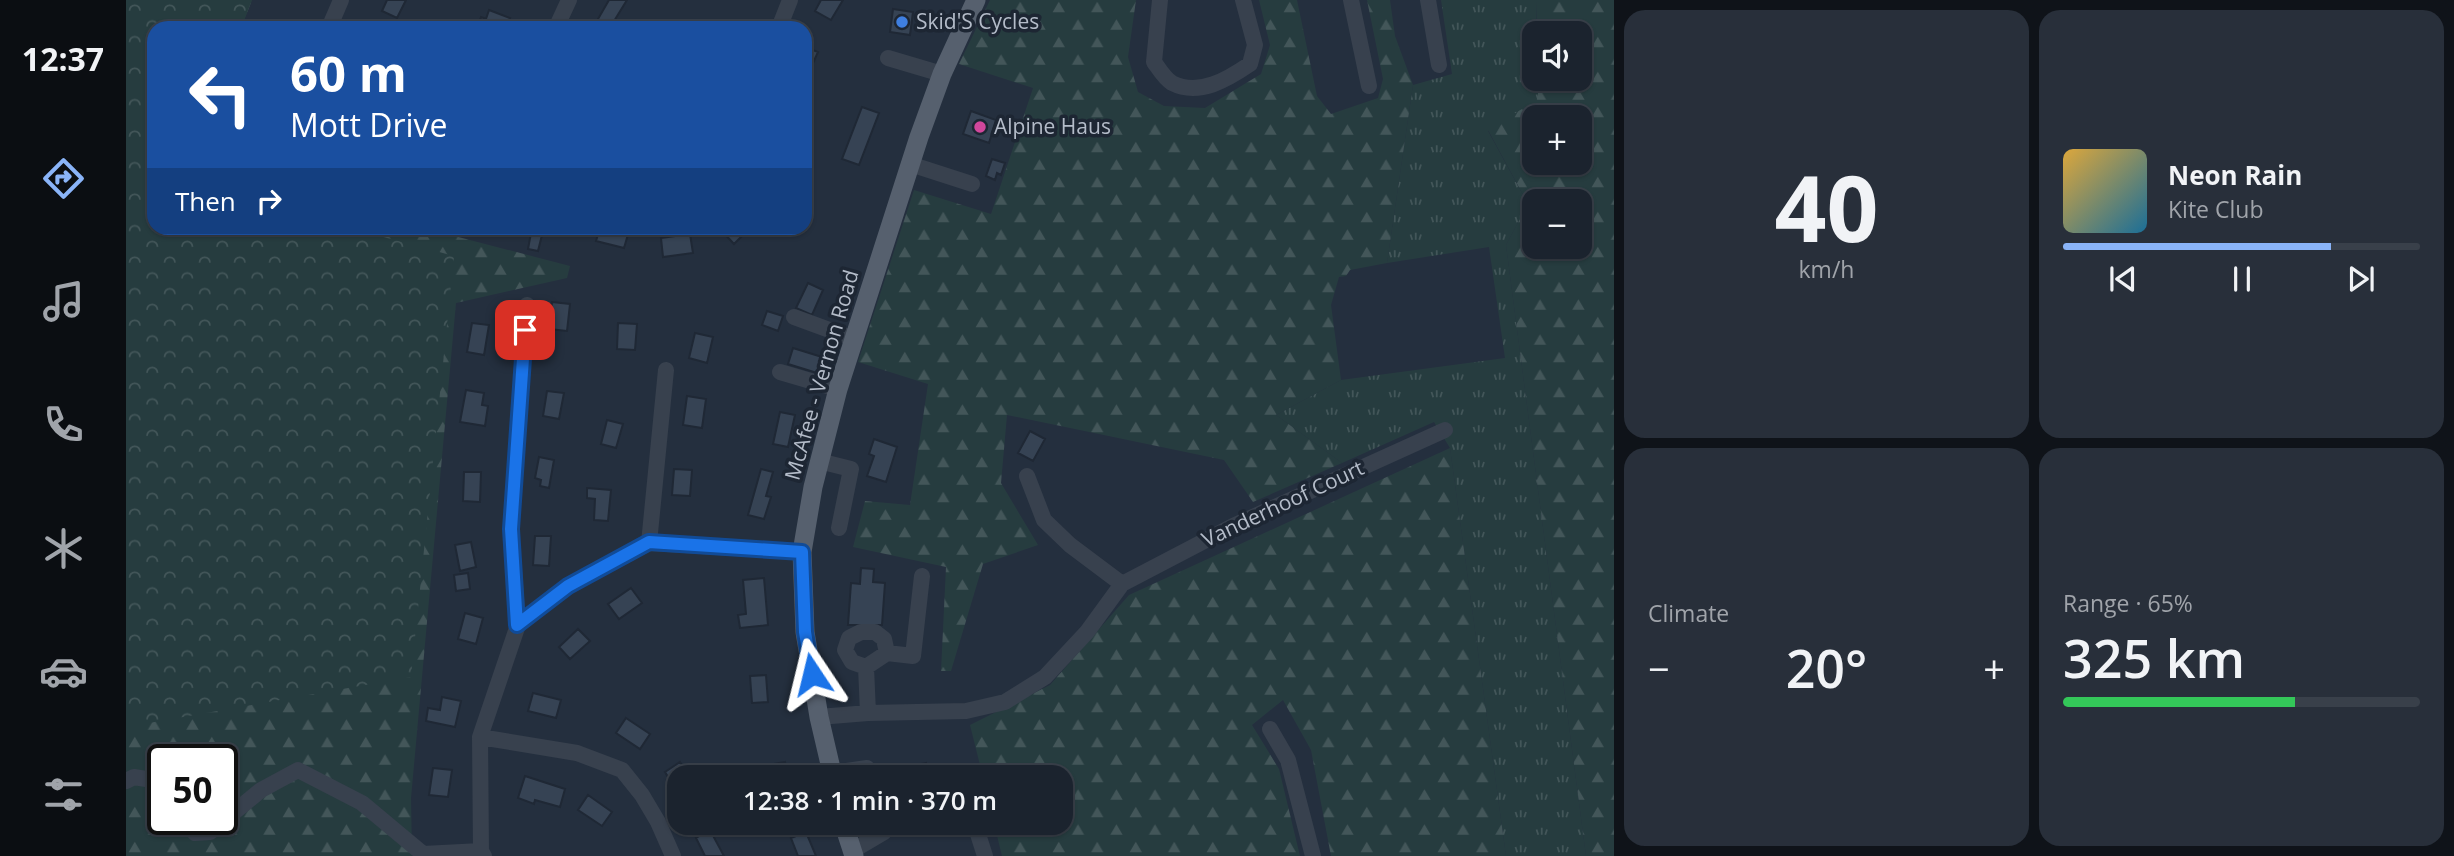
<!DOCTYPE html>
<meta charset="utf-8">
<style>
:root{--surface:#1b232e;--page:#282f3a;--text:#f1f3f6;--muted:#a0a4aa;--line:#39404a;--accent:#8ab4f8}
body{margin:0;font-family:"Open Sans",sans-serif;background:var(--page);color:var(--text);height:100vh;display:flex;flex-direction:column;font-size:26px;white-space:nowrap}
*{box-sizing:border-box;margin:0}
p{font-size:23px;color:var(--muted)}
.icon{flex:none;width:38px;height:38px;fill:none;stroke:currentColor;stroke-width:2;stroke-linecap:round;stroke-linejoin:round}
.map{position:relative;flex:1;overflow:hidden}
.side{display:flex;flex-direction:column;gap:10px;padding:10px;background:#0f1319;width:840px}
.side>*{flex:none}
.top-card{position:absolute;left:21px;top:21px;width:665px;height:214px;border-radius:21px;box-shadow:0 2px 5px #0004,0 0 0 2px var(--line);background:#1a4fa0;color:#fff;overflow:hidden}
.controls{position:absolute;left:1396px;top:21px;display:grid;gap:14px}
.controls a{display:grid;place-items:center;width:70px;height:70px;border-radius:14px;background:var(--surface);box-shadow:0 2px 5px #0004,0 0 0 2px var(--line);font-size:35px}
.speed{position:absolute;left:21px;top:744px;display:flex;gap:14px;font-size:35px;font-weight:700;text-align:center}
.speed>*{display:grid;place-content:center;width:91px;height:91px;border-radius:50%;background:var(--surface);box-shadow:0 2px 5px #0004,0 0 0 2px var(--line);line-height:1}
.speed .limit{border:4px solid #111;border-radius:10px;background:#fff;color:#111}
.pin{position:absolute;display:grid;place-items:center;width:60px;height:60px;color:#fff;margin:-30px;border-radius:14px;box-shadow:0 4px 10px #0006}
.me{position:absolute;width:77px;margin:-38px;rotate:350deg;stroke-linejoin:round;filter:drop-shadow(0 0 5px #0008)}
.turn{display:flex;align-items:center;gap:24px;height:147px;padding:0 28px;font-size:32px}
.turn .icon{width:91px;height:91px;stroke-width:2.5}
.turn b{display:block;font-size:49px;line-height:60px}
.then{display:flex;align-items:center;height:66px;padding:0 28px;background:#0003;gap:14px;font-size:26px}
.big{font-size:52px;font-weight:600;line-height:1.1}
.side .tile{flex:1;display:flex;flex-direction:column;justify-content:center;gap:10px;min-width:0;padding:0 24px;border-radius:21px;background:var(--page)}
.side .dial{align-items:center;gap:0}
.dial b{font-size:91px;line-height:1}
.song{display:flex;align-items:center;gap:21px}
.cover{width:84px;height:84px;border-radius:10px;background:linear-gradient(135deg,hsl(40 70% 55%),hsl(200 70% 35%))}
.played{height:7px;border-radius:4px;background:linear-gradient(90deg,var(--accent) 75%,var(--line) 75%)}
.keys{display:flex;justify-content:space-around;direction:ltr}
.heat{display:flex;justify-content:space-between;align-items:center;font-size:38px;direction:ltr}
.charge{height:10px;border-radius:5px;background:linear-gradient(90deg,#34c759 65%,var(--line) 0)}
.side .tiles{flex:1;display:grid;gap:10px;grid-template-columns:repeat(2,1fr)}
.trip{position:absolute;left:541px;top:765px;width:406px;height:70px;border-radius:21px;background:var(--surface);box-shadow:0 2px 5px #0004,0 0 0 2px var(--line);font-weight:600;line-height:70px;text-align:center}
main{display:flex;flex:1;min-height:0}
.menu{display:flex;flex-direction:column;width:126px;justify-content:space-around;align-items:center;background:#0b0e12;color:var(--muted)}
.menu .icon{width:49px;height:49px}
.menu .selected{color:var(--accent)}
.menu b{font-size:32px;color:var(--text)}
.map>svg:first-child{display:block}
.grass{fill:url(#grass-tufts)}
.forest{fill:url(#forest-firs);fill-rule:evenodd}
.park{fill:url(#park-crowns)}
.building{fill:#364354;stroke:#1f2835;stroke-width:2}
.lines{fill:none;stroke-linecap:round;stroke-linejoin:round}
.minor{stroke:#38414e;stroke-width:16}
.major{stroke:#56606e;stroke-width:19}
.route-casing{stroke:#114b97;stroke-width:18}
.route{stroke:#1a73e8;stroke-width:12}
.shop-dot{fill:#3f7fe0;stroke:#1d2633;stroke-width:2.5}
.hotel-dot{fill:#d1479c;stroke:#1d2633;stroke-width:2.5}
.labels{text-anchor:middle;stroke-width:7;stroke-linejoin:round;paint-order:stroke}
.poi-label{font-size:21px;fill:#b4bcc9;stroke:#1d2633;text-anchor:start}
.street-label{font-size:21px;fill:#b4bcc9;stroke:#1d2633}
</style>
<main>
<nav class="menu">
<b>12:37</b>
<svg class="icon selected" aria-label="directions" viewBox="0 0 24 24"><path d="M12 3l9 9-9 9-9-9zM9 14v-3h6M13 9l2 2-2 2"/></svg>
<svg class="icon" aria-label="music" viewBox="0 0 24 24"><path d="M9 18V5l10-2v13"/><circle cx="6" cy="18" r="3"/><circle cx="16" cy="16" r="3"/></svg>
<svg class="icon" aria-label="phone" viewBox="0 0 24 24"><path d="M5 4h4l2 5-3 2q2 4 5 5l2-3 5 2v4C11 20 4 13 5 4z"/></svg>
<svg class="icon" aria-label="climate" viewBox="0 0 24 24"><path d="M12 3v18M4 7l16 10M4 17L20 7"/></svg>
<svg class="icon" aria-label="car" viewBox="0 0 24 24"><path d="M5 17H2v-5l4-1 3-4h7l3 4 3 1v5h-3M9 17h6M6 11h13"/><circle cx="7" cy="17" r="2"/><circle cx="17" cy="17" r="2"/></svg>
<svg class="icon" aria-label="filters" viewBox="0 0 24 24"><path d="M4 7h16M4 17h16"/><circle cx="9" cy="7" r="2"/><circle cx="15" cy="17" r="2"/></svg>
</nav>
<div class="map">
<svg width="1488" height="856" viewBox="0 0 1488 856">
<defs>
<pattern id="grass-tufts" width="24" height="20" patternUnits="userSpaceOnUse" patternTransform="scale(1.75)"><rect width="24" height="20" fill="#263c3f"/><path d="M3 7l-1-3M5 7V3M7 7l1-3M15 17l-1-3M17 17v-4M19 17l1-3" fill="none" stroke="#435659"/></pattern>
<pattern id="forest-firs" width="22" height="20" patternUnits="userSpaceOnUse" patternTransform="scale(1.75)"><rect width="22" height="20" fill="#263c3f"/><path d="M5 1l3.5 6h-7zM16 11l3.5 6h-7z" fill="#435659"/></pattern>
<pattern id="park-crowns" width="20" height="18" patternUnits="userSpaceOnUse" patternTransform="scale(1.75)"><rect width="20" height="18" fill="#263c3f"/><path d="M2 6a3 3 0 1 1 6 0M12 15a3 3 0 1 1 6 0" fill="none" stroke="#435659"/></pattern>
</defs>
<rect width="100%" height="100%" fill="#242f3e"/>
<path class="grass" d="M1315,0H1411L1409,79H1412L1413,99L1362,131L1402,204L1380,245L1460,856H1380L1324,448L1308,422L1216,463L1150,415L1215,380L1379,358L1363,247L1261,263L1287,85L1326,74Z"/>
<path class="forest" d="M0,0H126L115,28H28V228H298L444,266L441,278L330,303L285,798L286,856H0ZM37,760H96V819H37Z
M864,0H1010L1002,57L1012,92L1038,106L1079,108L1135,74L1144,45L1133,0H1171L1191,96L1205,114L1252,98L1257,79L1241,0H1264L1269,36L1287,85L1261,263L1224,270L1220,276L1213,277L1205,305L1215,380L1150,415L1216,463L1127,502L1098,460L881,415L875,483L912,545L857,564L825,671H815L820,567L727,547L739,501L784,505L802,384L732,362L788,190L865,214L907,88L833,64Z
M1411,0H1488V856H1460L1380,245L1402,204L1362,130L1412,99V79H1454V33H1411ZM1409,117H1454V163H1409ZM1409,201H1454V247H1409Z
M1324,448L1380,856H1205L1185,750L1157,700L1126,725L1153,769L1174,856H876L868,823L934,822V777H857L844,725L924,685L1003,595Z"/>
<path class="park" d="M0,0H126L115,28H28V228H224L328,256L285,677L0,727Z"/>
<path class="building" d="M261,0H280L271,18L256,11Z
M483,0H501L485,26L472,19Z
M695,0H717L705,20L689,11Z
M767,9L787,12L784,35L764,32Z
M363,10L384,18L381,27L351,28L355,17L360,19Z
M679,47L692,52L679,81Z
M736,107L753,113L733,165L716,159Z
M845,111L870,120L863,143L837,134Z
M866,159L879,163L875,175L871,173L869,180L860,176Z
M474,228H491L503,231L498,248L470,241Z
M597,228H624L608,244L595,230Z
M405,233L416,235L412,251L402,249Z
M564,234L567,253L537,257L535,238Z
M682,283L697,290L686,315L670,308Z
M426,302L444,304L441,331L423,329Z
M641,311L657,316L652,331L636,325Z
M346,323L363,325L358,355L341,352Z
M492,323L511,324L509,350L491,349Z
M569,333L587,337L581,363L563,358Z
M667,348L696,357L691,373L662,364Z
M340,390L358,393L356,405L362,406L359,426L334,422Z
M421,391L438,393L433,419L417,416Z
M561,396L580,399L576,428L557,425Z
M654,412L669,415L662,447L647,444Z
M481,420L497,424L490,448L475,444Z
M904,431L919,439L907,461L892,453Z
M748,439L771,447L760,482L741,476L748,456L743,454Z
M413,457L428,460L423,488L414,486L415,480L409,478Z
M548,469L566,470L564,496L546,495Z
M635,469L647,472L640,496L645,497L638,519L622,515Z
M338,472H355L354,502L337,501Z
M461,488L485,490L482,521L468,520L469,499L461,498Z
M409,536H425L423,566L407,565Z
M345,542L350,567L334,571L329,545Z
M735,568L748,569L747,582L759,583L756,625H722L725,583L734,584Z
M342,573L344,589L330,591L328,575Z
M638,578L642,625L614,628L612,615L620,614L617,580Z
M505,588L516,603L493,619L482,604Z
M339,613L357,618L350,644L332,639Z
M452,629L464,641L444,659L433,647Z
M640,675L642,702L626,703L624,676Z
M407,693L435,700L430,718L402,711Z
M316,697L335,701L329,727L300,721L302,708L314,710Z
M500,718L524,734L514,749L490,733Z
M554,762L564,777H553V794L539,772Z
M659,762L662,777H645L642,765Z
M800,763L802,777H765L764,771Z
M307,768L326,770L322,797L303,795Z
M399,776L439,789L434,807L409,800L408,804L392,798Z
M462,795L486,812L476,826L452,810Z
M584,830L598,856H579L570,838Z
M680,832L690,856H672L665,838Z"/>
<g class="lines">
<path class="minor" d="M1034,0L1028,62C1033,69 1039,79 1046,83C1073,97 1102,79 1124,64L1129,45L1117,0
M1225,0L1243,86
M1302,0L1313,65
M203,28L215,0
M430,28L443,0
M653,28L664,0
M762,58L816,74
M784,164L846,184
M668,317L728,339
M654,372L712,389
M693,461L725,469L713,528
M901,476L918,520L944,545L996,584
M523,543L540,370
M392,625L385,529L401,305
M735,632H749L758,639L761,653L740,667L726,662L719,650L723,638Z
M761,653L787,656L796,576
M740,667L742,713
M693,717L742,713L840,711L879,702L919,677L961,632L996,584L1107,526L1319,430
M1144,729L1162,760L1187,856
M354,737L451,753L496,770L516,795L532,822L547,856
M823,772L824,777
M706,773L741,768L744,777
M0,781L8,777L32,781L37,788
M59,819L69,833L84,832L135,790L172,770L236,803L297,854L355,851
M839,822L851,831L859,856
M726,851L758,832L755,822
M358,856L355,851L354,737L392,625L442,586L523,543L676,552"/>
<path class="major" d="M707,777L693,717L679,632L676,552L687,487L712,389L793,137L816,74L850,0
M717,822L728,856"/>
</g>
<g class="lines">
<defs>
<path id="route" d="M399,330L385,529L391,625L442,586L523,542L676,552L679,632L686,674"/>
</defs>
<use href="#route" class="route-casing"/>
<use href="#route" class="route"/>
</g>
<circle class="shop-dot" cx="776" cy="22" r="7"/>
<circle class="hotel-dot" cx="854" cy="127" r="7"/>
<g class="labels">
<g class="poi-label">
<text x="790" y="29">Skid'S Cycles</text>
<text x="868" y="134">Alpine Haus</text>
</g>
<g class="street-label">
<text transform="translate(696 375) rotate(-74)" y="7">McAfee - Vernon Road</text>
<text transform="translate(1157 504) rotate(-25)" y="7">Vanderhoof Court</text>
</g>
</g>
</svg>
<div class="controls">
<a><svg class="icon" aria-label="sound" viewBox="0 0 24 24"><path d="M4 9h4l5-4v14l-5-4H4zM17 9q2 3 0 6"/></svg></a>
<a>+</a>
<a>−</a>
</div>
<div class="speed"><div class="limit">50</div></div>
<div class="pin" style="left:399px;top:330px;background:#d93025"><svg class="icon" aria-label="arrive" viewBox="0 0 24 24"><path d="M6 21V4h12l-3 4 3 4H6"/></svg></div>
<svg class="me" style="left:686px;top:674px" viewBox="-20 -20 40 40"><path d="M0-17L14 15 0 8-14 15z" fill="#1a73e8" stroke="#fff" stroke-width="4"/></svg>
<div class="trip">12:38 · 1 min · 370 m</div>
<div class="top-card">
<div class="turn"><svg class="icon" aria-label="left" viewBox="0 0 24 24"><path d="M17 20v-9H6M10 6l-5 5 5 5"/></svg><div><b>60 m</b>Mott Drive</div></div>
<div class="then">Then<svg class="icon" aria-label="right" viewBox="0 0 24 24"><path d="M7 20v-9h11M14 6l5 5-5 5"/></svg></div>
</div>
</div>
<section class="side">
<div class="tiles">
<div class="tile dial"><b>40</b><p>km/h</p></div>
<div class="tile">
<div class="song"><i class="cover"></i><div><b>Neon Rain</b><p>Kite Club</p></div></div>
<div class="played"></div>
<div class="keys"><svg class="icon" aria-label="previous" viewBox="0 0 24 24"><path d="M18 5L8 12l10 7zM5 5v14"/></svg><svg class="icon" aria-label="pause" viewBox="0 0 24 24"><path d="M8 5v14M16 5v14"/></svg><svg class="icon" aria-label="next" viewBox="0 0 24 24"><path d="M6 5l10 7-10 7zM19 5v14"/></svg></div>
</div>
<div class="tile"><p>Climate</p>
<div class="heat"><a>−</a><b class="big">20°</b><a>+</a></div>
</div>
<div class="tile"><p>Range · 65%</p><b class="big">325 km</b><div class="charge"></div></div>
</div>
</section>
</main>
